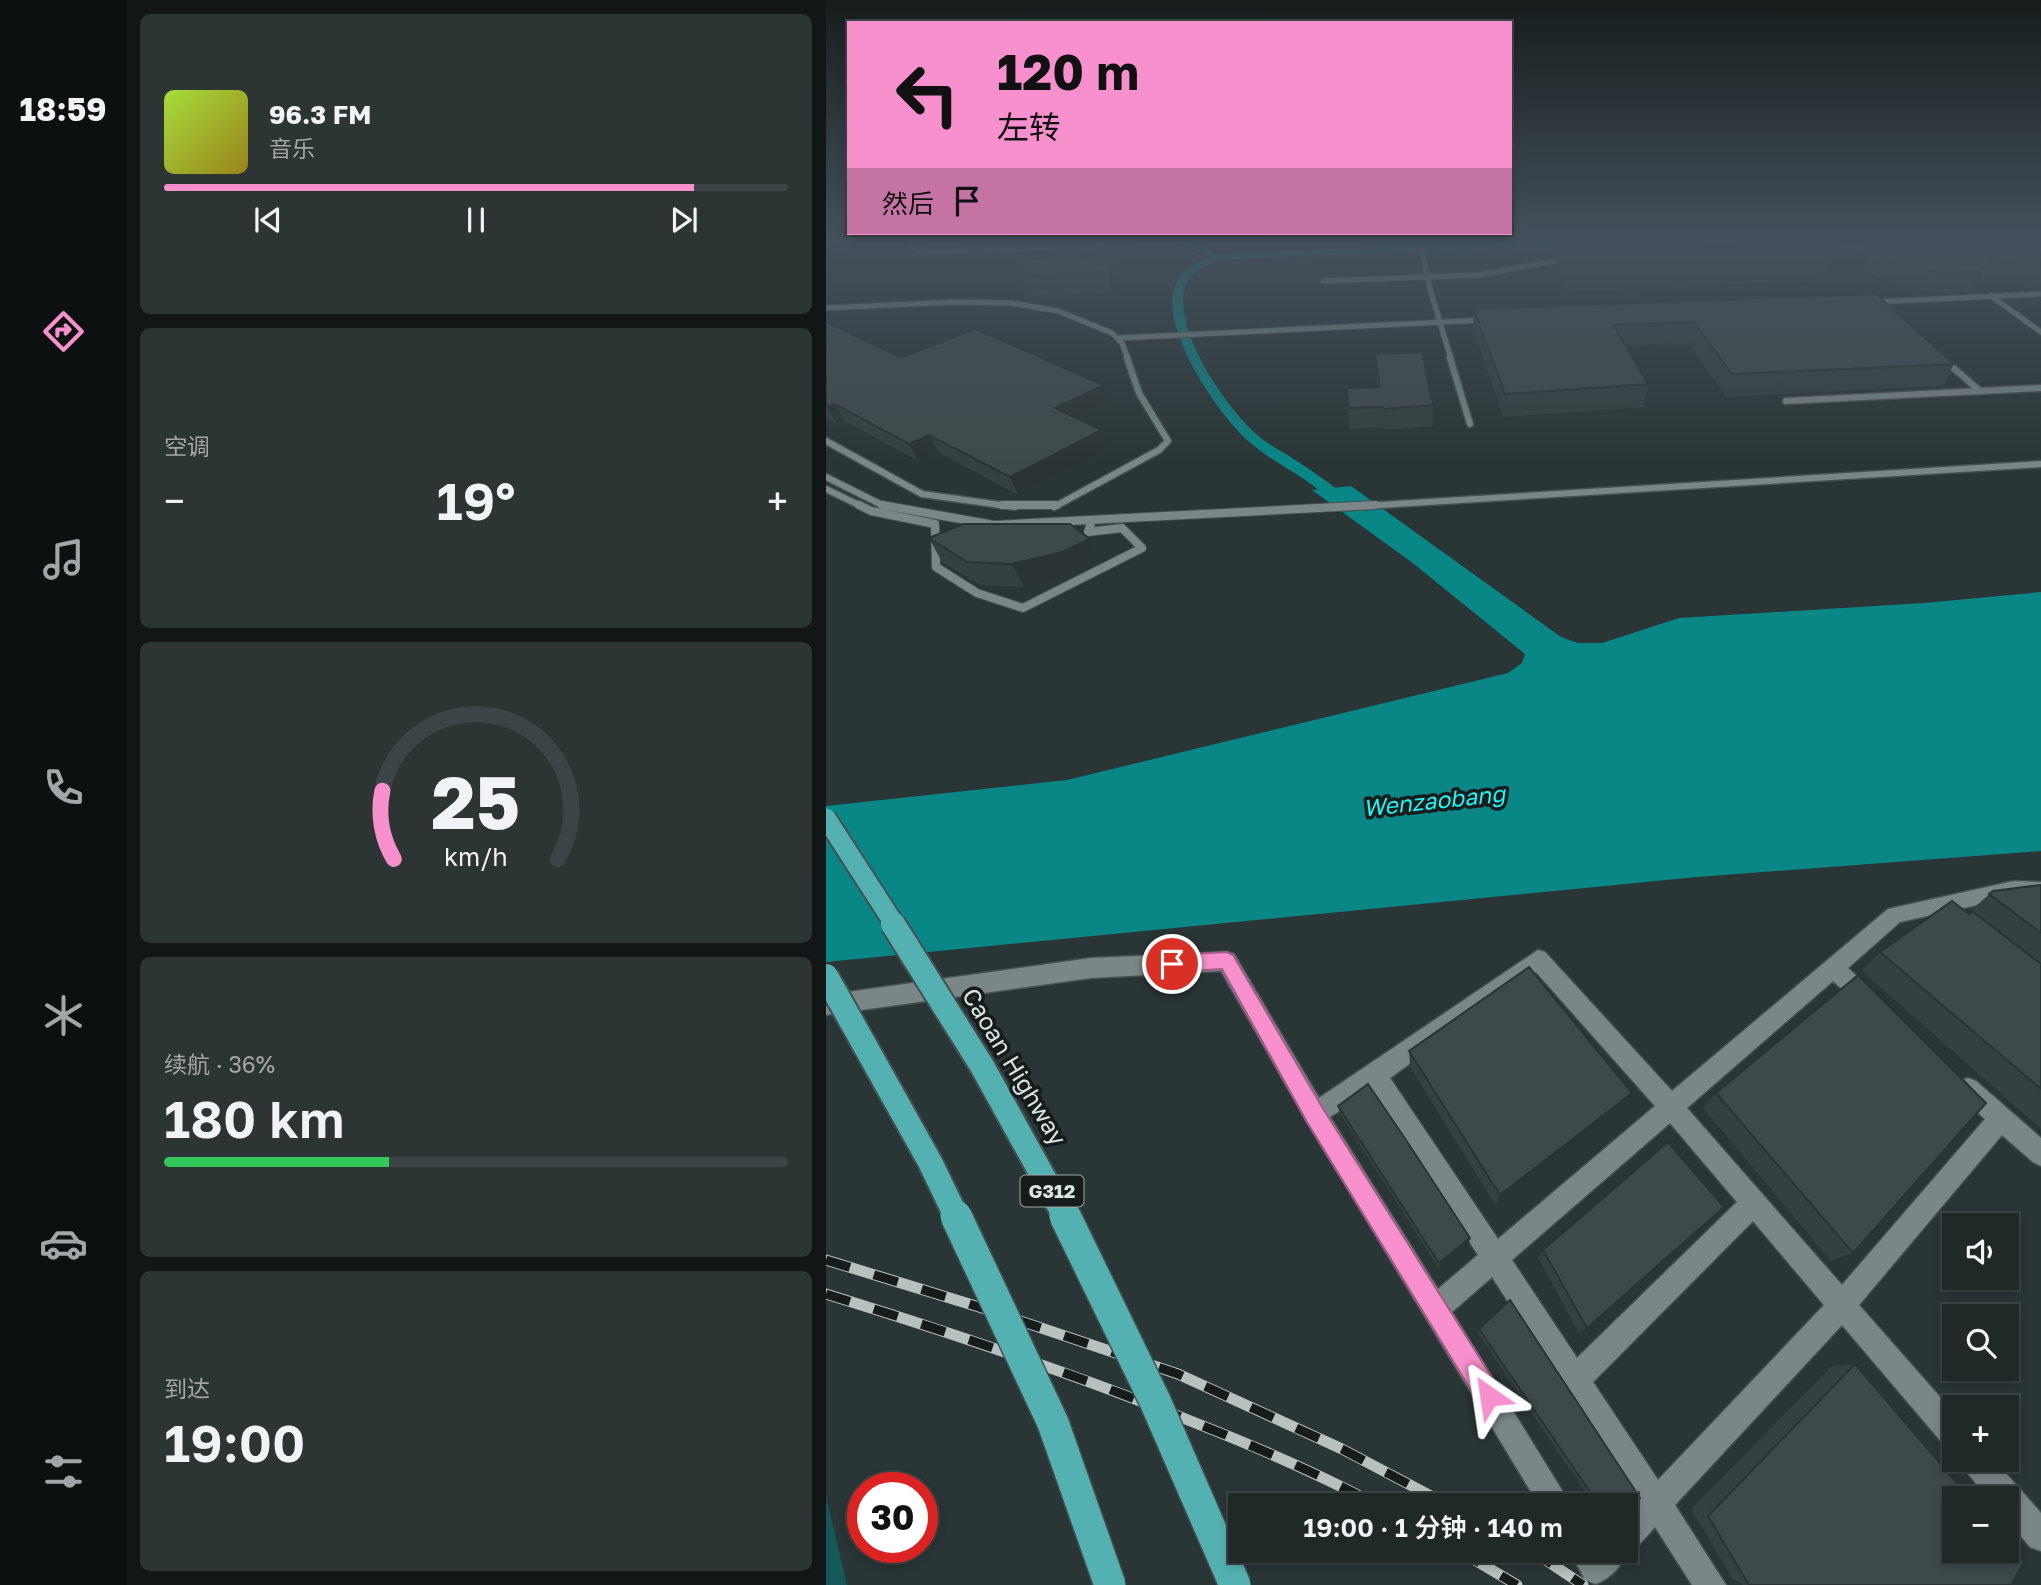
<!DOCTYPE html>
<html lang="zh">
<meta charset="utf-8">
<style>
:root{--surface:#202828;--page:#2d3434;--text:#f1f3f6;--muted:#a2a6a8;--line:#3d4445;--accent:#f790cd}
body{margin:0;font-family:"Golos Text","Noto Sans SC",sans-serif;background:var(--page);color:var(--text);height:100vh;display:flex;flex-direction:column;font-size:26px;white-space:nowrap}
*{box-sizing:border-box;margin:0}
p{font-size:23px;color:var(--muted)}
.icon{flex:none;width:38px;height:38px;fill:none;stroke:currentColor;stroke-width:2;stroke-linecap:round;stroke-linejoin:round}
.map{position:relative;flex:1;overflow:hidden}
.panel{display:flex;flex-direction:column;gap:14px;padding:14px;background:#121616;width:700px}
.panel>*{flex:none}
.hud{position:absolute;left:21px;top:21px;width:665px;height:214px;border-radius:0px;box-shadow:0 4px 10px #0003,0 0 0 2px var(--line);background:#f790cd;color:#111;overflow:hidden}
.controls{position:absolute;left:1116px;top:1213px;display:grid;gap:14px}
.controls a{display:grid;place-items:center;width:77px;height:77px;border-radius:0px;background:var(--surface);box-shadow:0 4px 10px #0003,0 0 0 2px var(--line);font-size:35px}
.speed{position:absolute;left:21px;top:1472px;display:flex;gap:14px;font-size:35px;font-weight:700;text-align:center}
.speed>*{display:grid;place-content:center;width:91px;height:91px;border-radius:50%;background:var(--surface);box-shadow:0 4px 10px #0003,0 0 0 2px var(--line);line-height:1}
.speed .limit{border:10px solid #d22;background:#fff;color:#111}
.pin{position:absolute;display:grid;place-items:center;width:60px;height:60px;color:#fff;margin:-30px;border:4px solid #fff;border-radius:50%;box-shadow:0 2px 7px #0007}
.me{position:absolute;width:77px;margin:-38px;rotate:328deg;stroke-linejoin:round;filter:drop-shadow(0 0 5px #0008)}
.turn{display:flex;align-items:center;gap:24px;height:147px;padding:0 35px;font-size:32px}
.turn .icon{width:91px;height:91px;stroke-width:2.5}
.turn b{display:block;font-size:49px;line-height:60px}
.then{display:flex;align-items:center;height:66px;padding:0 35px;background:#0003;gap:14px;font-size:26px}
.big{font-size:52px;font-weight:600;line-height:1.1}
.panel .tile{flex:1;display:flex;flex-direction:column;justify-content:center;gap:10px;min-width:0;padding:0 24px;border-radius:10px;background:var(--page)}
.panel .dial{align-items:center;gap:0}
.dial svg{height:182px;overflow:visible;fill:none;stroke:var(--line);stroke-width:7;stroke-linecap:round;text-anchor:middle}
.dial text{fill:var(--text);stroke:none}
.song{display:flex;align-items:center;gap:21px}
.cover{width:84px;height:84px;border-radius:10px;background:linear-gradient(135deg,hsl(80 70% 55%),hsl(50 70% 35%))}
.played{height:7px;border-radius:4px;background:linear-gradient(90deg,var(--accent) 85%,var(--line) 85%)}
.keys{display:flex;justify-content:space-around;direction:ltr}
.heat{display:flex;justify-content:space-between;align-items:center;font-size:38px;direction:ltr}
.charge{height:10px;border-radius:5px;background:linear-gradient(90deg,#34c759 36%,var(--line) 0)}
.trip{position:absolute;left:402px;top:1493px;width:410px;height:70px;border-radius:0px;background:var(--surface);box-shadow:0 4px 10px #0003,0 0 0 2px var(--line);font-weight:600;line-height:70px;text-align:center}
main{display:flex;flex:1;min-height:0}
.dock{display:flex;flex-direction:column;width:126px;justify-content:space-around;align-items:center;background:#0d1010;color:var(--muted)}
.dock .icon{width:49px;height:49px}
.dock .on{color:var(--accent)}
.dock b{font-size:32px;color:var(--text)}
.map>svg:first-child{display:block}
.green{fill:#145858}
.water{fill:#098686}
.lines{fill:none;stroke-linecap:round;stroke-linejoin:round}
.canal{fill:#098686;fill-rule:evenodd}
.service-far2-casing{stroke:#475050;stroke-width:7}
.service-far1-casing{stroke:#475050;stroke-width:9}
.service-casing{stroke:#475050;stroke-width:10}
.minor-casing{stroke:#475050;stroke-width:3}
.service-far2{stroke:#7a8786;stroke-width:5}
.service-far1{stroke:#7a8786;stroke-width:6}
.service{stroke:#7a8786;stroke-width:8}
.minor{fill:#7a8786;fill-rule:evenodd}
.rail-casing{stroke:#b8c0c0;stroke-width:11}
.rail{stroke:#161b1b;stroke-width:9;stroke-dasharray:25;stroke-linecap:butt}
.trunk-bridge-far2-casing{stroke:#475050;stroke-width:23;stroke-linecap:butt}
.trunk-bridge-far1-casing{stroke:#475050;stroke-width:28;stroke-linecap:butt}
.trunk-bridge-casing{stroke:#475050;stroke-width:34;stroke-linecap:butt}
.trunk-bridge-far2{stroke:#53b2b1;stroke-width:19}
.trunk-bridge-far1{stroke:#53b2b1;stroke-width:24}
.trunk-bridge{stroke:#53b2b1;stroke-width:31}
.wall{fill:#354040}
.shaded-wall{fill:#2b3434}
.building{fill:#3e4a4a;stroke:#2b3434;stroke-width:2}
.route{fill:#f790cd;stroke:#a15e85;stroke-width:2}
.labels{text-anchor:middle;stroke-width:7;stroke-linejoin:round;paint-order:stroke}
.shield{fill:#161b1b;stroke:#a1a7a7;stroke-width:2}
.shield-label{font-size:19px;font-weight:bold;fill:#dce3e3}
.water-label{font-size:23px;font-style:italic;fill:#1cf7f6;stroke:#161b1b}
.near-street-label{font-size:24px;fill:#dce3e3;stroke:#161b1b}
</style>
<main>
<nav class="dock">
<b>18:59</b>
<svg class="icon on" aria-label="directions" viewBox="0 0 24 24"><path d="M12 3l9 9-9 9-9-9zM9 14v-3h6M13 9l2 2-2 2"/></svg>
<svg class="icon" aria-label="music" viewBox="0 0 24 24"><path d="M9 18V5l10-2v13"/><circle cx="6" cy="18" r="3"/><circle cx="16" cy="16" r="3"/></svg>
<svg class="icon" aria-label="phone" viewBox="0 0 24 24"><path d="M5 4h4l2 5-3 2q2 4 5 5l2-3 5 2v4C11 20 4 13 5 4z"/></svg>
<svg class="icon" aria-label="climate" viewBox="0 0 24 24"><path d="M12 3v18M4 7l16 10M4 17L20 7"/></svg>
<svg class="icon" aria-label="car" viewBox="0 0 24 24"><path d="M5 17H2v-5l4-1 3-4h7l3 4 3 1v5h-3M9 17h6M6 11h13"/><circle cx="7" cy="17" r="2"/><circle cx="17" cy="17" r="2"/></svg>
<svg class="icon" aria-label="filters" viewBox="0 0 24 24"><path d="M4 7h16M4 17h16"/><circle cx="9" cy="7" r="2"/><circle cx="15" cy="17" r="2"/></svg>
</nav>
<section class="panel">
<div class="tile">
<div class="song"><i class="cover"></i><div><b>96.3 FM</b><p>音乐</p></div></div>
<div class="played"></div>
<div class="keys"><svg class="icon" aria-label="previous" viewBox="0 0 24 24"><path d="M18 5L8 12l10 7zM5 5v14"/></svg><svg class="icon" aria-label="pause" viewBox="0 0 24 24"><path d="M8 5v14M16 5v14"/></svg><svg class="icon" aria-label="next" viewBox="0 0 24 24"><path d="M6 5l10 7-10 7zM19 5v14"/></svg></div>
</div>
<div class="tile"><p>空调</p>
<div class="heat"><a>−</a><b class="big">19°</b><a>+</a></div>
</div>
<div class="tile dial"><svg viewBox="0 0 100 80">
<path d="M14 69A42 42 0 1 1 86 69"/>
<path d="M14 69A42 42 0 0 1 9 39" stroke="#f790cd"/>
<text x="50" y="56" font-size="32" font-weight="700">25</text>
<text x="50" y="72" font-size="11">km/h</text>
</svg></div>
<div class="tile"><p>续航 · 36%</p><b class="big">180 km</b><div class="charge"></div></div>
<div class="tile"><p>到达</p><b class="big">19:00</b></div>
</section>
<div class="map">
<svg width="1215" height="1585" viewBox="0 0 1215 1585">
<rect width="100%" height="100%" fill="#2a3535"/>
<path class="green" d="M0,1496L21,1585H0Z"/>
<path class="water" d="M525,486L735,637L752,643H776L853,618L1098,603L1215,592V851L871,877L0,962V806L241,780L682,673L696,663L699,654L588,564L486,490Z"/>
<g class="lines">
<path class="canal" d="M363,241H373L372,245L392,254L691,241H759L754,244L393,260C380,266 366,271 360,285C344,327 400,407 430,434C441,444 454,450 466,458C487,471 507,486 527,501L529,504L527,507L522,508C508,505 494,490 482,482C462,468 438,456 420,439C390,411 331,325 350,283C357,269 370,263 383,257L364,248Z"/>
<defs>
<path id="service-far2" d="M594,241L604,289L625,359
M994,247L1060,244
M497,281L653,275L745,258
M1165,296L1215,332
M1048,302L1215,294
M0,308L129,302L185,303L232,311L286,333L296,343L302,359
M293,338L659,320"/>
<path id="service-far1" d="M624,358L644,424
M1117,359L1154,391
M960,401L1215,388
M0,441L96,494L189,507
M0,477L60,507
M0,489L37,507
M228,507L333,450L342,441L313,393L301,358
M521,507L1215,464"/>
<path id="service" d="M33,505L45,511L109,524L110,567L151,593L197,608L316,548L296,528L262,532L266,520
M56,505L168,525L549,505
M176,505H231"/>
<path id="minor" d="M85,241H93L90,245L106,250L377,241L373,243L106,254L91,253L83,248Z
M1188,881L1215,882V898L1188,897L1074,922L1022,968L1047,991L1051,998L1047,1005L1040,1008L1033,1005L1007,981L861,1108L1016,1285L1159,1119L1134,1097L1131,1089L1134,1081L1142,1078L1150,1081L1215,1138V1166L1207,1162L1176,1135L1033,1305L1129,1414V1450L1119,1446L1016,1325L849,1505L900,1585H866L829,1527L811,1547L802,1550C796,1566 785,1578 770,1584L759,1580L743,1550H800V1514L812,1501L666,1277L626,1312L745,1505H713L481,1122L395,971L265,978L0,1015V995L265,958L401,952L408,954L493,1098L712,950L719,952L846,1091L1062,909ZM710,972L829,1106L672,1239L564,1078ZM546,1090L652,1255L612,1289L504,1117ZM844,1123L911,1202L751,1358L686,1260ZM927,1221L998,1305L832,1480L767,1382Z
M1134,1460H1168L1215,1513V1551L1204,1547L1181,1520V1498H1162L1139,1470Z"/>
</defs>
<use href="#service-far2" class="service-far2-casing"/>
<use href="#service-far1" class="service-far1-casing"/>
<use href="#service" class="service-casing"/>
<use href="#minor" class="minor-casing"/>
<use href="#service-far2" class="service-far2"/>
<use href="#service-far1" class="service-far1"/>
<use href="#service" class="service"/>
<use href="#minor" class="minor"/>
<defs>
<path id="rail" d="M0,1260L153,1307L352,1374L516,1449L622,1505
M0,1294C126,1333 250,1374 372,1424C433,1448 493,1474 551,1505
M632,1550L691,1585
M705,1550L757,1585"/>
</defs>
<use href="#rail" class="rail-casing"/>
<use href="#rail" class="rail"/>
<defs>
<path id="trunk-bridge-far2" d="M0,818L69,925"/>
<path id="trunk-bridge-far1" d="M67,924L156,1066L240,1218
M0,976L104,1162L131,1218"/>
<path id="trunk-bridge" d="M130,1216L227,1423L284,1585
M239,1216L329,1401L409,1585"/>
</defs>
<use href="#trunk-bridge-far2" class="trunk-bridge-far2-casing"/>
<use href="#trunk-bridge-far1" class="trunk-bridge-far1-casing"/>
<use href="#trunk-bridge" class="trunk-bridge-casing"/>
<use href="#trunk-bridge-far2" class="trunk-bridge-far2"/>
<use href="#trunk-bridge-far1" class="trunk-bridge-far1"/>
<use href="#trunk-bridge" class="trunk-bridge"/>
</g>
<path class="wall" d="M734,241H1009L996,280L739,292L730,270Z
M1215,241V289L1174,280L1154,281L1142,292L1106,293L1056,281L1038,267L1045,247Z
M288,255L293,275L288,292L202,296L195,276Z
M1050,294L1128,364L1117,386L900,397L863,343L799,346L822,384L818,407L678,417L647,330L648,309Z
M0,322L75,358L284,401L250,418L276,430L282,448L192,495L112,452L92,461L19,421L11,424L0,418Z
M549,354L607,405V426L559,430L558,427L524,429L522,408L552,387Z
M103,538L264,539L273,562L246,576L198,587L154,585L116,562Z
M1215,885V1129L1036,971L1054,952L1142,913L1167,891Z
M583,1051L806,1093L796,1108L670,1206L584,1067Z
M890,1093L1027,1253L1005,1261L877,1108Z
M512,1106L642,1245L613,1269L516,1117Z
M717,1250L761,1328L753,1333L712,1258Z
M653,1329L800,1505H768L651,1332Z
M1029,1364L1185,1585H917L906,1578L865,1509L1006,1366Z"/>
<path class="shaded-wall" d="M288,255L293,275L288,292L282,272Z
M1163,261L1154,281L1142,292L1152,272Z
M278,385L284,401L235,425L229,408Z
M9,404L19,421L11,424L1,407Z
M276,430L282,448L192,495L184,477Z
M103,435L112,452L92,461L83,444Z
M264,539L273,562L246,576L198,587L186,564Z
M806,1093L796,1108L670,1206L674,1195Z
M644,1238L642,1245L613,1269V1263Z"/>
<path class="building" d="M739,241H986L744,252Z
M1054,241H1215V267L1184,260L1163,261L1152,272L1115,273L1064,261L1045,247Z
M288,255L282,272L195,276L204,259Z
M1050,294L1128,364L906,374L868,322L787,325L822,384L679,394L648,309Z
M0,322L75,358L149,329L278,385L229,408L276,430L184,477L103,435L83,444L9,404L0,407Z
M596,352L607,405L558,409L557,407L522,408L521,388L554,387L549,354Z
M137,524H244L264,539L236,552L186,564L141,562L103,538Z
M1215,885V933L1163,894L1167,891Z
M1126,901L1143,914L1146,911L1215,964V1089L1054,952Z
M703,967L806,1093L674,1195L583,1051Z
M1032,975L1160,1103L1027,1253L890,1093Z
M542,1084L580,1140L644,1238L613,1263L512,1106Z
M842,1142L898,1207L761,1328L717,1250Z
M684,1300L814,1498L800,1519V1505H773L653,1329Z
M1029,1364L1144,1498H1129V1550H1181V1542L1198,1562L1185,1585H923L882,1516Z"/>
<linearGradient id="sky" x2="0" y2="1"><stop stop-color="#171d1d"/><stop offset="0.52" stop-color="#44515c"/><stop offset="1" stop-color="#44515c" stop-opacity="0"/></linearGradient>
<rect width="1215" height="463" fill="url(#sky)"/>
<path class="route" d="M401,952L407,955L496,1107L672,1387L676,1396L672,1405L663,1409L654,1405L481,1122L396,969L346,972L340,970L337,964L340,957L346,955Z"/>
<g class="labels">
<rect class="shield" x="194.5" y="1175.5" width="63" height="31" rx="5"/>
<g class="shield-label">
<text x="226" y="1198">G312</text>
</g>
<g class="water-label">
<text transform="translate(608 801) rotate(-6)" y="8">Wenzaobang</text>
</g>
<g class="near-street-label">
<text transform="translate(188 1067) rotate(59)" y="8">Caoan Highway</text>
</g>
</g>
</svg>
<div class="controls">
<a><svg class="icon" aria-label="sound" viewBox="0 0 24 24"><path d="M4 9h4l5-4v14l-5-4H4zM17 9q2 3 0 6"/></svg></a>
<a><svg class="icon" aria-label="search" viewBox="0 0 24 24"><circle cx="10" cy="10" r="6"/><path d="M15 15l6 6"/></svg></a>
<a>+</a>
<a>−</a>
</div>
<div class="speed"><div class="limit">30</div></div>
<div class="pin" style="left:346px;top:964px;background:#d93025"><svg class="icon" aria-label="arrive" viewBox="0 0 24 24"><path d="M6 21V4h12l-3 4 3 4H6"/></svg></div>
<svg class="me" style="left:663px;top:1396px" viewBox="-20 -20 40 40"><path d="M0-17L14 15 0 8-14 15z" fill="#f790cd" stroke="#fff" stroke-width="4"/></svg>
<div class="trip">19:00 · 1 分钟 · 140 m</div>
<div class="hud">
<div class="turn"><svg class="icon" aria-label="left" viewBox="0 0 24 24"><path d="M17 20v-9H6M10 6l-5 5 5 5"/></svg><div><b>120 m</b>左转</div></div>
<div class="then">然后<svg class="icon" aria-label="arrive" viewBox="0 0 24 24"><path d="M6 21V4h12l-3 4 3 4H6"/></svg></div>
</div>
</div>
</main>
